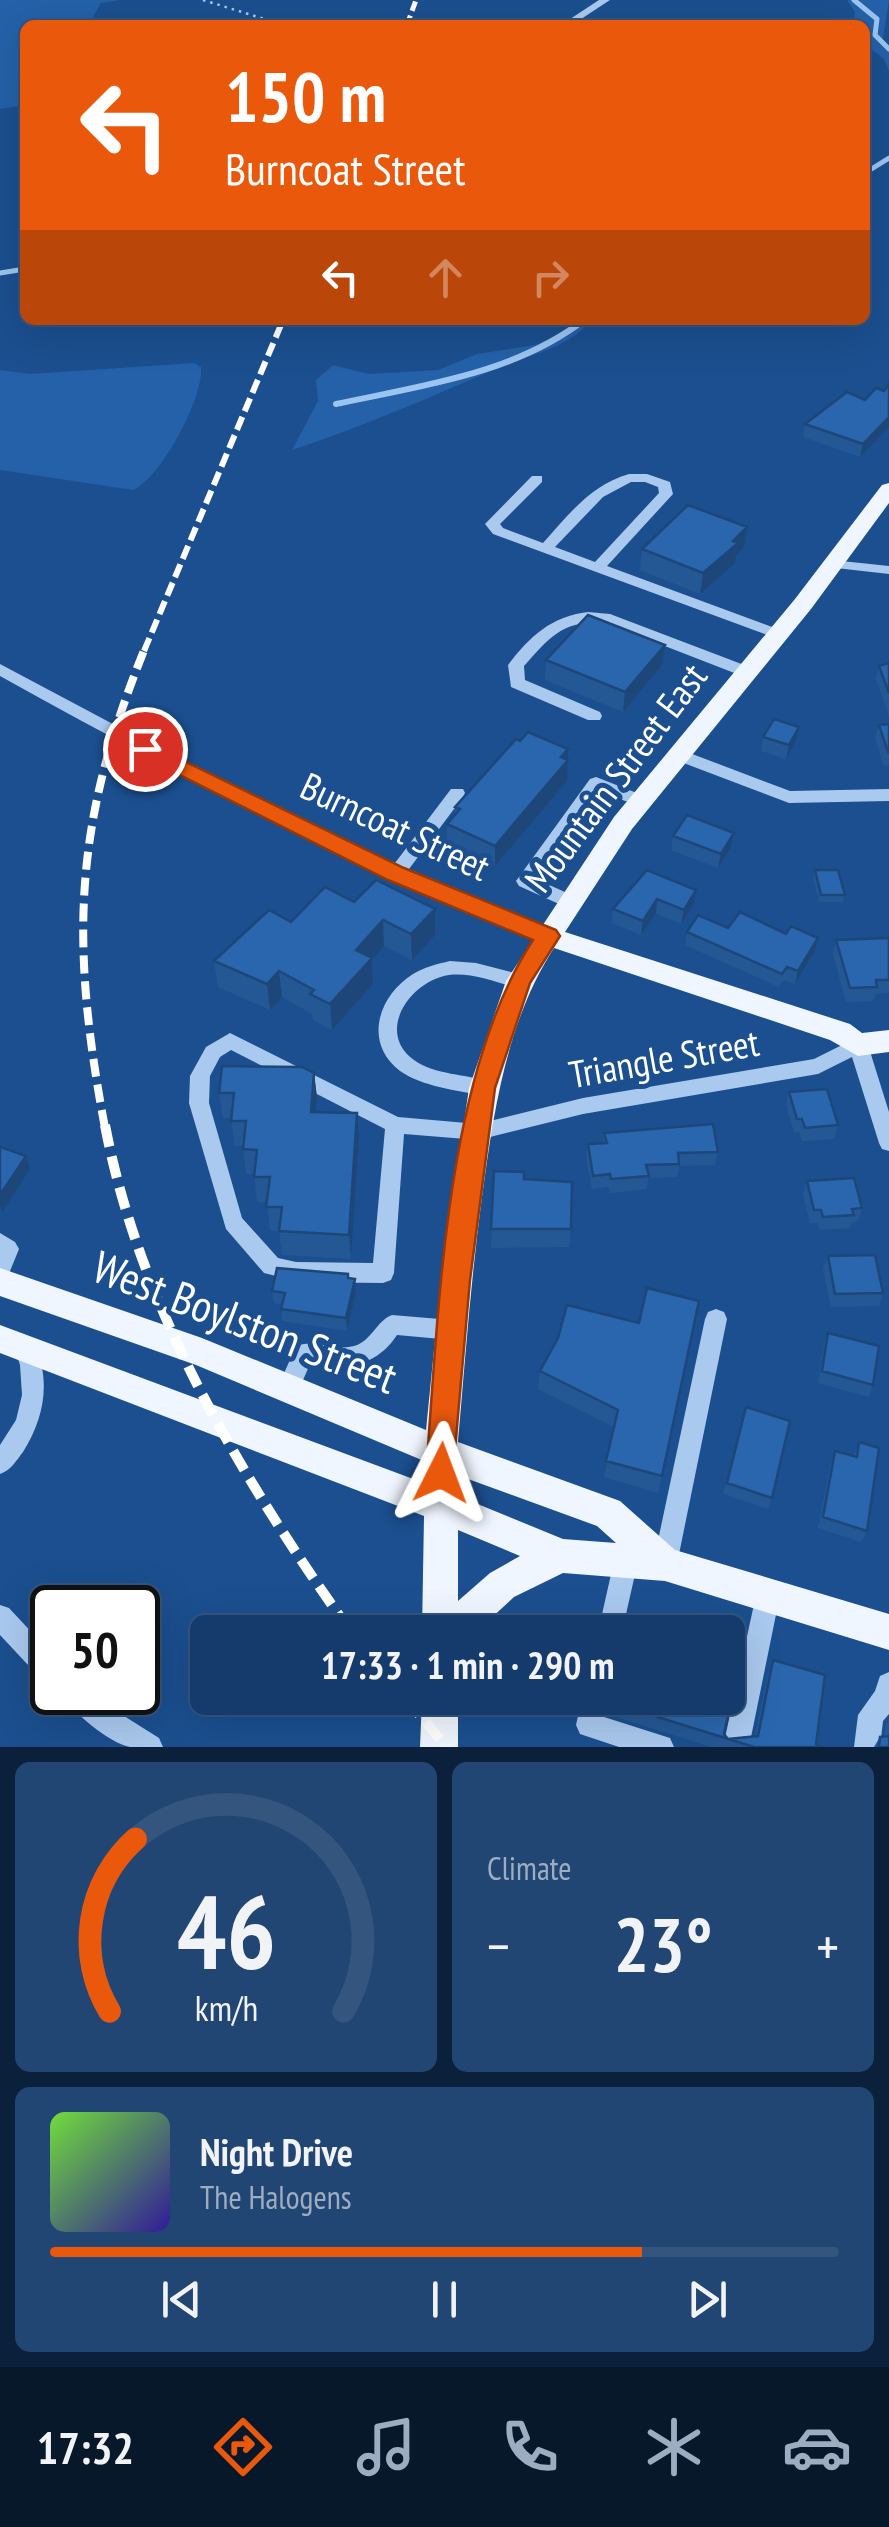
<!DOCTYPE html>
<meta charset="utf-8">
<style>
:root{--surface:#143b6b;--page:#214673;--text:#f1f3f6;--muted:#9dadc1;--line:#33557e;--accent:#ea580c}
body{margin:0;font-family:"PT Sans Narrow",sans-serif;background:var(--page);color:var(--text);height:100vh;display:flex;flex-direction:column;font-size:38px;white-space:nowrap}
*{box-sizing:border-box;margin:0}
p{font-size:32px;color:var(--muted)}
.icon{flex:none;width:55px;height:55px;fill:none;stroke:currentColor;stroke-width:2;stroke-linecap:round;stroke-linejoin:round}
.map{position:relative;height:1747px;overflow:hidden}
.details{display:flex;flex-direction:column;gap:15px;padding:15px;background:#0b203b;flex:1}
.details>*{flex:none}
.hud{position:absolute;left:20px;top:20px;width:850px;height:305px;border-radius:15px;box-shadow:0 10px 40px #0002,0 0 0 2px var(--line);background:#ea580c;color:#fff;overflow:hidden}
.speed{position:absolute;left:30px;top:1585px;display:flex;gap:20px;font-size:50px;font-weight:700;text-align:center}
.speed>*{display:grid;place-content:center;width:130px;height:130px;border-radius:50%;background:var(--surface);box-shadow:0 10px 40px #0002,0 0 0 2px var(--line);line-height:1}
.speed .limit{border:5px solid #111;border-radius:15px;background:#fff;color:#111}
.pin{position:absolute;display:grid;place-items:center;width:85px;height:85px;color:#fff;margin:-42px;border:5px solid #fff;border-radius:50%;box-shadow:0 2px 10px #0007}
.me{position:absolute;width:110px;margin:-55px;rotate:3deg;stroke-linejoin:round;filter:drop-shadow(0 0 8px #0008)}
.turn{display:flex;align-items:center;gap:35px;height:210px;padding:0 40px;font-size:45px}
.turn .icon{width:130px;height:130px;stroke-width:2.5}
.turn b{display:block;font-size:70px;line-height:85px}
.lanes{display:flex;align-items:center;height:95px;padding:0 40px;background:#0003;justify-content:center;gap:50px;direction:ltr}
.lanes .off{opacity:.35}
.big{font-size:75px;font-weight:700;line-height:1.1}
.details .card{flex:1;display:flex;flex-direction:column;justify-content:center;gap:15px;min-width:0;padding:0 35px;border-radius:15px;background:var(--page)}
.details .dial{align-items:center;gap:0}
.dial svg{height:260px;overflow:visible;fill:none;stroke:var(--line);stroke-width:7;stroke-linecap:round;text-anchor:middle}
.dial text{fill:var(--text);stroke:none}
.song{display:flex;align-items:center;gap:30px}
.cover{width:120px;height:120px;border-radius:15px;background:linear-gradient(135deg,hsl(100 70% 55%),hsl(250 70% 35%))}
.played{height:10px;border-radius:5px;background:linear-gradient(90deg,var(--accent) 75%,var(--line) 75%)}
.keys{display:flex;justify-content:space-around;direction:ltr}
.heat{display:flex;justify-content:space-between;align-items:center;font-size:55px;direction:ltr}
.details .tiles{flex:1;display:grid;gap:15px;grid-template-columns:1fr 1fr}
.card:last-child{grid-column:span 2}
.trip{position:absolute;left:190px;top:1615px;width:555px;height:100px;border-radius:15px;background:var(--surface);box-shadow:0 10px 40px #0002,0 0 0 2px var(--line);font-weight:700;line-height:100px;text-align:center}
.tabs{display:flex;height:160px;justify-content:space-around;align-items:center;background:#08182b;color:var(--muted)}
.tabs .icon{width:70px;height:70px}
.tabs .selected{color:var(--accent)}
.tabs b{font-size:45px;color:var(--text)}
.map>svg:first-child{display:block}
.green{fill:#2461a8}
.lines{fill:none;stroke-linecap:round;stroke-linejoin:round}
.stream-far1{stroke:#9cc4f0;stroke-width:5}
.stream{stroke:#9cc4f0;stroke-width:6}
.path{stroke:#a9c9ee;stroke-width:2.5;stroke-dasharray:2.5 5;stroke-linecap:butt}
.minor{fill:#a9c9ee;fill-rule:evenodd}
.major{fill:#f0f6ff;fill-rule:evenodd}
.rail-far3{stroke:#fff;stroke-width:5;stroke-dasharray:10 5;stroke-linecap:butt}
.rail-far2{stroke:#fff;stroke-width:6;stroke-dasharray:14 6;stroke-linecap:butt}
.rail-far1{stroke:#fff;stroke-width:8;stroke-dasharray:18 8;stroke-linecap:butt}
.rail{stroke:#fff;stroke-width:10;stroke-dasharray:22 10;stroke-linecap:butt}
.wall{fill:#245895}
.shaded-wall{fill:#1d4779}
.building{fill:#2a66ad;stroke:#1d4779;stroke-width:2.5}
.route{fill:#ea580c;stroke:#983908;stroke-width:2.5}
.labels{text-anchor:middle;stroke-width:10;stroke-linejoin:round;paint-order:stroke}
.street-label{font-size:38px;fill:#fff;stroke:#1b4f8f}
.near-street-label{font-size:45px;fill:#fff;stroke:#1b4f8f}
</style>
<div class="map">
<svg width="889" height="1747" viewBox="0 0 889 1747">
<rect width="100%" height="100%" fill="#1b4f8f"/>
<path class="green" d="M0,0H121L101,3L93,17L100,25H25V105L0,109Z
M847,0H889L883,39L889,46V71L884,59L865,44V25H853L855,12Z
M592,320C560,353 538,350 498,368C430,397 363,427 292,450L318,401L316,380L333,365L369,374L438,370L477,354L535,345Z
M194,363L201,367C204,397 161,478 133,490L0,470V370L30,374Z"/>
<g class="lines">
<path class="stream-far1" d="M854,0L877,19L875,35L889,49
M865,173L889,158
M0,273L25,269"/>
<path class="stream" d="M336,404C420,386 514,374 584,320"/>
<path class="path" d="M203,0L284,25"/>
<path class="minor" d="M599,0H610L572,25H561Z
M629,474H647L670,482L673,494L607,566L783,631L786,634L783,637H773L493,534L485,524L532,476H542V482L500,524L503,528L543,543C569,514 591,485 629,474ZM631,482H645L658,487L659,493L595,562L555,547L603,497Z
M832,560L889,566V574L827,567L825,564Z
M588,612L610,614L752,668L755,672L747,677L742,676L603,622C562,621 550,637 524,666L525,680L600,712L602,716L600,720H588L511,687L508,665C530,636 552,616 588,612Z
M0,664L207,774L395,863L451,789H463L465,793L463,797L409,869L554,931L557,936L554,941H542L399,879H390L387,874C255,813 127,747 0,676Z
M679,749L790,791L889,789V801L789,803L673,759L671,755L673,751Z
M596,777L647,797L649,801L641,807L599,791L536,879L576,897L579,902L576,907L570,909L519,886L516,881L590,779Z
M450,961L476,963L526,976L528,981L526,986L519,988C497,983 472,972 449,975C410,981 375,1032 414,1060C435,1075 466,1074 490,1082L493,1088L490,1094L483,1096C457,1090 423,1087 400,1071C363,1043 378,996 413,974C425,967 437,964 450,961Z
M230,1033L398,1117L478,1124L583,1098L814,1059L858,1037L865,1040L868,1045L889,1112V1151L882,1149L879,1143L852,1057L818,1074L583,1114L478,1140L404,1134L394,1273L391,1280L383,1283L296,1282L272,1275L264,1273L226,1229L189,1103L190,1076L206,1047ZM231,1050L385,1129L373,1263L296,1262L278,1258L242,1218L209,1103L210,1076L220,1057Z
M0,1233L15,1242L19,1249L8,1276L0,1278Z
M716,1309L724,1312L727,1319L677,1564L674,1573L665,1576L656,1573L653,1564L705,1319L708,1312Z
M392,1315L452,1320L460,1323L463,1330L460,1337L452,1340L397,1335C376,1367 345,1370 310,1364L297,1394L289,1398L281,1394L278,1387L296,1346C314,1339 335,1351 354,1346C372,1341 376,1321 392,1315Z
M26,1339L34,1342C51,1380 45,1417 23,1452C16,1461 11,1470 0,1474V1445L16,1420L22,1395L20,1365L15,1349L18,1342Z
M626,1549L635,1552L638,1561L622,1632H598L614,1561L617,1552Z
M768,1583L777,1586L780,1595L749,1747H723L756,1595L759,1586Z
M0,1605L9,1608L52,1654V1684L43,1681L0,1635Z
M889,1672V1714L883,1721L880,1747H854L858,1715L875,1691L880,1676Z
M62,1692H93L105,1704L159,1738L163,1747C152,1747 141,1747 130,1747C111,1744 69,1711 62,1692Z
M582,1698H608L604,1717L670,1738L674,1747H619L580,1734L576,1725Z"/>
<path class="major" d="M889,483V503L811,609L632,829L565,932L850,1024L862,1033L889,1030V1052L858,1056L830,1040L554,948C506,1023 494,1110 482,1197C471,1279 465,1360 458,1442L620,1501L675,1550L889,1614V1650L665,1581L563,1573L514,1597L476,1632H422L424,1516L0,1353V1325L424,1483V1461L196,1365L0,1296V1268L202,1338L426,1430L441,1280L469,1088L506,981L614,817L795,599L882,485ZM457,1475L597,1526L616,1543L563,1539L458,1496ZM458,1530L520,1556L490,1573L458,1601Z
M422,1698H458V1747H420Z"/>
<path class="rail-far3" d="M407,25L416,0"/>
<path class="rail-far2" d="M144,651L283,320"/>
<path class="rail-far1" d="M105,1128C70,942 73,825 145,648"/>
<path class="rail" d="M105,1125C140,1310 243,1481 351,1632
M405,1698L447,1747"/>
</g>
<path class="wall" d="M889,384V427L860,457L803,437L805,424L865,400L884,391Z
M744,547L736,555L735,563L700,594L640,570L642,549Z
M546,660L662,665L623,712L545,680Z
M889,663V716L876,679L879,666Z
M889,724V765L884,766L875,738L879,725Z
M799,727L796,741L786,759L761,751L763,737Z
M567,760V781L495,866L447,844V824L455,815V807Z
M734,833L731,847L718,868L671,850L673,836Z
M647,870L694,904L681,924L656,913L641,935L612,923L613,909Z
M815,870L845,895L843,902H819L813,877Z
M354,902L435,935L412,960L384,946L372,960L373,984L332,1030L313,1020L312,1014L282,997L270,1010L218,987L214,961L291,922Z
M728,928L786,934L818,938L815,951L795,984L784,980L779,987L685,945L687,932Z
M889,938V993L876,994L873,1001L846,1002L833,954L836,940Z
M314,1073L317,1098L315,1112L357,1113L359,1138L351,1259L282,1255L279,1231H270L267,1202H257L254,1174H246L243,1146H235L231,1118H223L219,1093Z
M789,1092L838,1125L834,1139L802,1141L799,1132L794,1133L786,1105Z
M604,1133L718,1152L715,1165L679,1166L677,1177L648,1178L647,1189L610,1193L608,1187L592,1189L586,1158L588,1144L603,1143Z
M494,1171L524,1179L571,1229L569,1247L491,1248Z
M807,1181L862,1208L858,1221L852,1222L850,1228L819,1230L818,1223H810L803,1194Z
M828,1256L883,1293L879,1306L831,1307L823,1269Z
M348,1278L356,1292L347,1331L282,1321V1305L274,1303L272,1291Z
M699,1301L658,1493L604,1477L614,1427L538,1389L540,1371L639,1323Z
M828,1333L873,1385L869,1397L818,1383L824,1345Z
M746,1407L772,1498L768,1509L723,1494Z
M859,1442L867,1531L861,1542L818,1528L831,1462L835,1451L854,1456Z
M773,1660L816,1744L821,1747H711L619,1718L622,1706L612,1703L613,1698H728L724,1734L728,1739L755,1736L768,1673Z
M889,1720V1747H874L880,1737H884L886,1725Z"/>
<path class="shaded-wall" d="M889,417V427L860,457L863,444Z
M747,527L744,547L736,555L735,563L700,594L703,573Z
M665,645L662,665L623,712L625,692Z
M799,727L796,741L786,759L789,745Z
M568,749L567,781L495,866V846Z
M734,833L731,847L718,868L721,854Z
M696,890L694,904L681,924L684,910Z
M657,899L656,913L641,935L643,921Z
M435,909V935L412,960L411,934Z
M383,920L384,946L372,960L373,984L332,1030L330,1004L356,950Z
M818,938L815,951L795,984L798,971Z
M279,971L282,997L270,1010L267,984Z
M314,1073L317,1098L313,1137L311,1112Z
M357,1113L359,1138L351,1259L349,1235Z
M26,1156L30,1169L2,1212L0,1205V1195Z
M355,1279L356,1292L347,1331L346,1318Z"/>
<path class="building" d="M889,384V417L863,444L805,424L847,392L865,400L876,388L884,391Z
M688,505L747,527L733,541L738,543L703,573L642,549Z
M588,615L665,645L625,692L546,660Z
M889,663V693L879,666Z
M774,719L799,727L789,745L763,737Z
M889,724V752H888L879,725Z
M528,732L568,749L561,757L568,760L495,846L447,824L460,809L455,807L516,739L520,741Z
M687,815L734,833L721,854L673,836Z
M647,870L696,890L684,910L657,899L643,921L613,909Z
M815,870H838L845,895H821Z
M376,880L435,909L411,934L383,920L356,950L372,958L330,1004L310,994L314,990L279,971L267,984L214,961L269,910L291,922L325,887L354,902Z
M740,912L786,934L791,926L818,938L798,971L787,967L782,974L687,932L698,915L728,928Z
M889,938V980H876L877,987L850,988L836,940Z
M222,1066L302,1067L314,1073L311,1112L357,1113L349,1235L279,1231L282,1207H266L270,1177H254L257,1150L243,1149L246,1121H231L234,1093H219Z
M827,1089L838,1125L805,1128L802,1119H797L789,1092Z
M713,1124L718,1152L678,1153L679,1164L646,1165L649,1176L611,1179L610,1174L593,1176L588,1144L607,1143L604,1133Z
M0,1147L26,1156L0,1195Z
M494,1171L524,1172V1179L572,1182L571,1229H491Z
M854,1178L862,1208L852,1209L854,1215L823,1217L821,1210H814L807,1181Z
M875,1255L883,1293L835,1294L828,1256Z
M277,1268L348,1274V1278L355,1279L346,1318L281,1309L285,1293L272,1291Z
M647,1288L699,1301L662,1476L606,1461L618,1410L540,1371L558,1338L567,1305L639,1323Z
M828,1333L879,1346L873,1385L822,1371Z
M746,1407L790,1421L772,1498L727,1483Z
M859,1442L879,1448L867,1531L823,1517L835,1451L857,1457Z
M728,1647L742,1651L724,1734L728,1739L758,1736L773,1660L825,1675L816,1744L821,1747H754L622,1706L624,1698H728Z
M889,1736V1747H879L880,1737Z"/>
<path class="route" d="M145,742L404,868L556,930L560,936L530,983L495,1088L470,1280L452,1483L441,1487L431,1483L426,1473C439,1311 444,1076 533,940L388,880L138,754V744Z"/>
<g class="labels">
<g class="street-label">
<text transform="translate(616 778) rotate(-53)" y="13">Mountain Street East</text>
<text transform="translate(395 827) rotate(25)" y="13">Burncoat Street</text>
<text transform="translate(664 1059) rotate(-10)" y="13">Triangle Street</text>
</g>
<g class="near-street-label">
<text transform="translate(245 1322) rotate(21)" y="16">West Boylston Street</text>
</g>
</g>
</svg>
<div class="speed"><div class="limit">50</div></div>
<div class="pin" style="left:145px;top:749px;background:#d93025"><svg class="icon" aria-label="arrive" viewBox="0 0 24 24"><path d="M6 21V4h12l-3 4 3 4H6"/></svg></div>
<svg class="me" style="left:441px;top:1473px" viewBox="-20 -20 40 40"><path d="M0-17L14 15 0 8-14 15z" fill="#ea580c" stroke="#fff" stroke-width="4"/></svg>
<div class="trip">17:33 · 1 min · 290 m</div>
<div class="hud">
<div class="turn"><svg class="icon" aria-label="left" viewBox="0 0 24 24"><path d="M17 20v-9H6M10 6l-5 5 5 5"/></svg><div><b>150 m</b>Burncoat Street</div></div>
<div class="lanes"><svg class="icon" aria-label="left" viewBox="0 0 24 24"><path d="M17 20v-9H6M10 6l-5 5 5 5"/></svg><svg class="icon off" aria-label="ahead" viewBox="0 0 24 24"><path d="M12 20V5M6 11l6-6 6 6"/></svg><svg class="icon off" aria-label="right" viewBox="0 0 24 24"><path d="M7 20v-9h11M14 6l5 5-5 5"/></svg></div>
</div>
</div>
<section class="details">
<div class="tiles">
<div class="card dial"><svg viewBox="0 0 100 80">
<path d="M14 69A42 42 0 1 1 86 69"/>
<path d="M14 69A42 42 0 0 1 22 16" stroke="#ea580c"/>
<text x="50" y="56" font-size="32" font-weight="700">46</text>
<text x="50" y="72" font-size="11">km/h</text>
</svg></div>
<div class="card"><p>Climate</p>
<div class="heat"><a>−</a><b class="big">23°</b><a>+</a></div>
</div>
<div class="card">
<div class="song"><i class="cover"></i><div><b>Night Drive</b><p>The Halogens</p></div></div>
<div class="played"></div>
<div class="keys"><svg class="icon" aria-label="previous" viewBox="0 0 24 24"><path d="M18 5L8 12l10 7zM5 5v14"/></svg><svg class="icon" aria-label="pause" viewBox="0 0 24 24"><path d="M8 5v14M16 5v14"/></svg><svg class="icon" aria-label="next" viewBox="0 0 24 24"><path d="M6 5l10 7-10 7zM19 5v14"/></svg></div>
</div>
</div>
</section>
<nav class="tabs">
<b>17:32</b>
<svg class="icon selected" aria-label="directions" viewBox="0 0 24 24"><path d="M12 3l9 9-9 9-9-9zM9 14v-3h6M13 9l2 2-2 2"/></svg>
<svg class="icon" aria-label="music" viewBox="0 0 24 24"><path d="M9 18V5l10-2v13"/><circle cx="6" cy="18" r="3"/><circle cx="16" cy="16" r="3"/></svg>
<svg class="icon" aria-label="phone" viewBox="0 0 24 24"><path d="M5 4h4l2 5-3 2q2 4 5 5l2-3 5 2v4C11 20 4 13 5 4z"/></svg>
<svg class="icon" aria-label="climate" viewBox="0 0 24 24"><path d="M12 3v18M4 7l16 10M4 17L20 7"/></svg>
<svg class="icon" aria-label="car" viewBox="0 0 24 24"><path d="M5 17H2v-5l4-1 3-4h7l3 4 3 1v5h-3M9 17h6M6 11h13"/><circle cx="7" cy="17" r="2"/><circle cx="17" cy="17" r="2"/></svg>
</nav>
